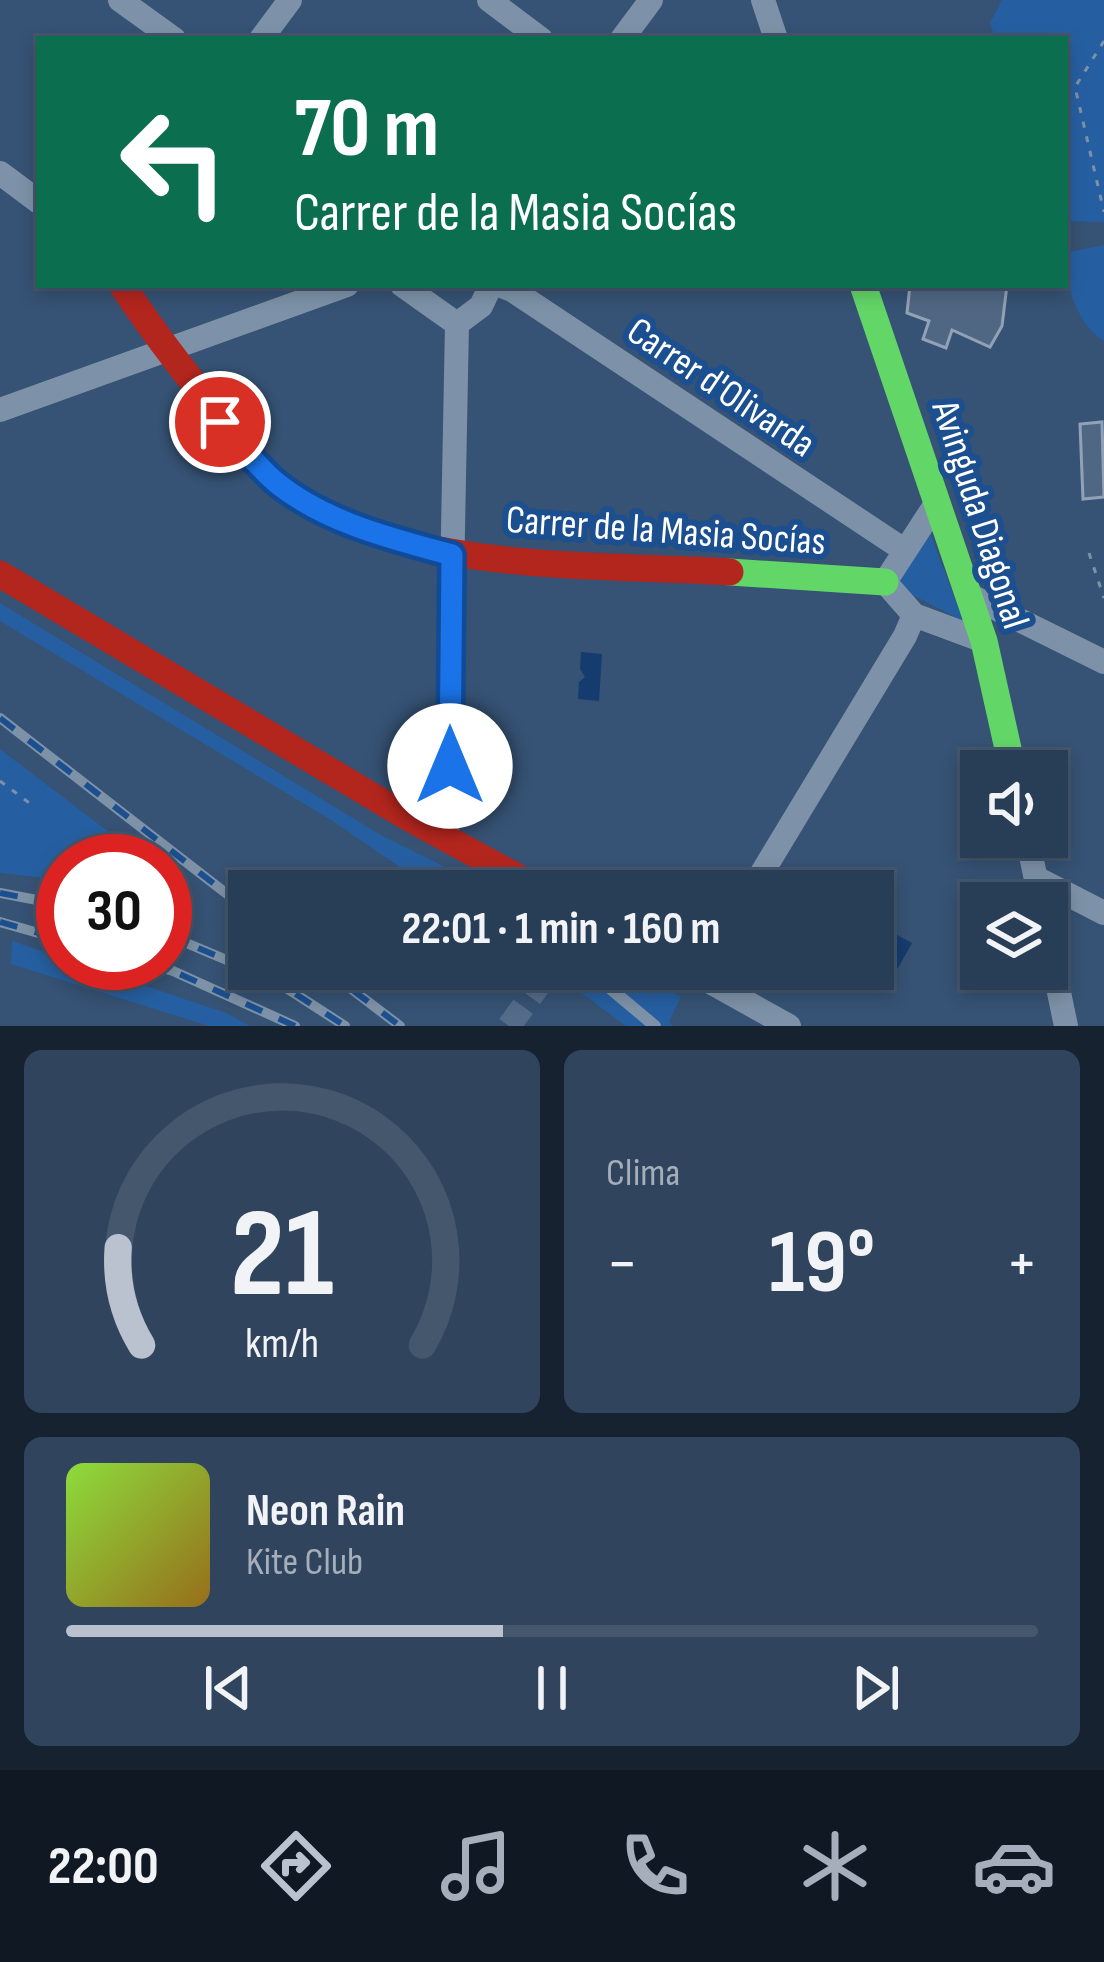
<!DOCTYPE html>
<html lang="es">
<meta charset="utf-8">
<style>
:root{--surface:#283e57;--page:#30455d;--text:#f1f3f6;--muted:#a5aeba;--line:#44576d;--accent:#b9c2ce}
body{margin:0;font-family:"Sofia Sans Condensed",sans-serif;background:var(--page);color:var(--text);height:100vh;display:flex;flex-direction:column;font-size:45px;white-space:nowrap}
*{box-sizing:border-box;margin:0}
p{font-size:39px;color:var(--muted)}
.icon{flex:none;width:66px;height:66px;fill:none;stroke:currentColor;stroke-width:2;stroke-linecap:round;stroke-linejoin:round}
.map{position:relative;height:1026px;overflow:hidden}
.details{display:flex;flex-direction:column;gap:24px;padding:24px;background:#162230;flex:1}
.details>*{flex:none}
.guide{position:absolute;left:36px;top:36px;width:1032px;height:252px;border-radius:0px;box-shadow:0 6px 18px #0003,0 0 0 3px var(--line);background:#0b6e4f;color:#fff;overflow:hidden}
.fabs{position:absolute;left:960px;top:750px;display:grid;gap:24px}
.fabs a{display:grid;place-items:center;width:108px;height:108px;border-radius:0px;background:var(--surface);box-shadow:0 6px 18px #0003,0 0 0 3px var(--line);font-size:60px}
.speed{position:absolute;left:36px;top:834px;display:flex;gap:24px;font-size:60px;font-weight:700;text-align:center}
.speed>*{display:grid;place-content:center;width:156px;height:156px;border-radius:50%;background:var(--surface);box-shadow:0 6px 18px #0003,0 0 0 3px var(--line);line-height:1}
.speed .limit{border:18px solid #d22;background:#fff;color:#111}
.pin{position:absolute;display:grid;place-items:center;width:102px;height:102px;color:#fff;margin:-51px;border:6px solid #fff;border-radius:50%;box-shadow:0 3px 12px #0007}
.me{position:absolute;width:132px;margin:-66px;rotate:0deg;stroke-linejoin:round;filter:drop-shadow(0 0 9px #0008)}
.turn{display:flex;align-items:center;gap:42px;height:252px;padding:0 60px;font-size:54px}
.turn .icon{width:156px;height:156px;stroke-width:2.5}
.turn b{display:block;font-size:84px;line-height:102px}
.big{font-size:90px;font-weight:700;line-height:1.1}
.details .widget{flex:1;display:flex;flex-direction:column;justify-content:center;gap:18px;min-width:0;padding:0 42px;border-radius:18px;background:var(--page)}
.details .dial{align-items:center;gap:0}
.dial svg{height:312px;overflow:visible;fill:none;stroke:var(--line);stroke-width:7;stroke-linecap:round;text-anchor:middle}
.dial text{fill:var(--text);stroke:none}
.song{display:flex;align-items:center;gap:36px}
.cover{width:144px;height:144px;border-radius:18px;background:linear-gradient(135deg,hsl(90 70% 55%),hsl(40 70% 35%))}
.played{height:12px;border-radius:6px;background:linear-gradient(90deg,var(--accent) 45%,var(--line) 45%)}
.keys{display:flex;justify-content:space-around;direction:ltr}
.heat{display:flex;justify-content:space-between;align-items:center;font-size:66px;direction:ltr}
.details .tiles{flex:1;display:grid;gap:24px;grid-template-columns:1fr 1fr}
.widget:last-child{grid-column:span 2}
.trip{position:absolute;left:228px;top:870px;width:666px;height:120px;border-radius:0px;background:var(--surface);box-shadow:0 6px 18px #0003,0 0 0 3px var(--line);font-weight:700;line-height:120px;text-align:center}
.tabs{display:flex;height:192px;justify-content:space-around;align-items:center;background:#101923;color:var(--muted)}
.tabs .icon{width:84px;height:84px}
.tabs .active{color:var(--accent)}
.tabs b{font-size:54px;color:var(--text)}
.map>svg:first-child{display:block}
.green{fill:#265fa1}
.water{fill:#153c6e}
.building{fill:#506783;stroke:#92a2b6;stroke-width:3}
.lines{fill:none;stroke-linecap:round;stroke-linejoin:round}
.street-tunnel{stroke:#546c89;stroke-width:24;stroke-dasharray:24 12;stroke-linecap:butt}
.path{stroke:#7d92a8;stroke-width:3;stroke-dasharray:6 9;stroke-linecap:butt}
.lane{stroke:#7d92a8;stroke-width:12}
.street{stroke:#7d92a8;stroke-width:24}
.fast{stroke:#63d668;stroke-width:27}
.jam{stroke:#b3261e;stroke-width:27}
.rail-casing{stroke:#7e92a7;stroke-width:10}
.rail{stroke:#1b4f8f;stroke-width:6;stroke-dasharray:18;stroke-linecap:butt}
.route-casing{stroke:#114b97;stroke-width:30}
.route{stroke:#1a73e8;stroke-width:21}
.labels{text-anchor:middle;stroke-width:12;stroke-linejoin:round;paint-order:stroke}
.street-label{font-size:39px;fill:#fff;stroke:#1b4f8f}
</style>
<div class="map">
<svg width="1104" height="1026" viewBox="0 0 1104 1026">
<rect width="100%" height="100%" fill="#365274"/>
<path class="green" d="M1002,0H1104V222L1065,221V39H995L990,23Z
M1104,245V341C1078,325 1062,283 1069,252Z
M929,530L963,621L899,588V575Z
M0,603L379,834L493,891H435L331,820L0,621Z
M0,749L139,855L146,861H63V880L0,873Z
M12,941L63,958V963H78L226,1013L250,1026H209L11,964Z
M549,969H637L681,997L669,1022L673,1026H626Z"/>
<path class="water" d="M581,652L602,654L599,701L578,699L579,682L585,677L580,669Z
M873,922L912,943L898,968L873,954Z"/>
<path class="building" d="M910,285H1007L1002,326L990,347L952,330L946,348L923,339L929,321L907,313Z
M1102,422L1104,497L1083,499L1080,424Z"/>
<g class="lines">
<path class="street-tunnel" d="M509,1026L550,970"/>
<path class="path" d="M1104,41L1075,87L1104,212
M1089,553L1104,598
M0,781L32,805"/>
<path class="lane" d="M592,969L600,980L655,1026"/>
<path class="street" d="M120,0L174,39
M489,0L541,39
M763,0L776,39
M261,39L290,0
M622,39L651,0
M0,173L39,202
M402,285L457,324L481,306L491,285
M499,285L512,290L904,550
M0,410L347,285
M937,502L885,582L914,615L984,641
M969,595L1104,662
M1027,837L1041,903
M447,838L457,324
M1036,878L1104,913
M751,891L905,636L914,615
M1047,935L1066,1026
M687,969L789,1026
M550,970L551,969"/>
<path class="fast" d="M863,285L984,641L1013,771
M730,572L885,582"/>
<path class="jam" d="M122,285C158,339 196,388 238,437C251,453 264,473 280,485C403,575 584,563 730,572
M0,574L409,818L543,891"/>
<defs>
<path id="rail" d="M0,718L249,911
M0,893L63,905
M0,922L63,940
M165,934L274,980L345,1026
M146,963L173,971L295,1026
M325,969L400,1026"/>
</defs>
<use href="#rail" class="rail-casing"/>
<use href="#rail" class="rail"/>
</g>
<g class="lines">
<defs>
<path id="route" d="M220,422C239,442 257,467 278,484C327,523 393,539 452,555L450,766"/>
</defs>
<use href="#route" class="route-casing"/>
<use href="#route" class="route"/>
</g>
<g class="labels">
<g class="street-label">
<text transform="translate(722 386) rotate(34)" y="14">Carrer d'Olivarda</text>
<text transform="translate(982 514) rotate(72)" y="14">Avinguda Diagonal</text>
<text transform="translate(666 529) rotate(4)" y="14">Carrer de la Masia Socías</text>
</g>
</g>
</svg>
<div class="fabs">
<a><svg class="icon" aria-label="sound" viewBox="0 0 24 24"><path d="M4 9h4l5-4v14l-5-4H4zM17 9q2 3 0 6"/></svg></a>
<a><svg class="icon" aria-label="layers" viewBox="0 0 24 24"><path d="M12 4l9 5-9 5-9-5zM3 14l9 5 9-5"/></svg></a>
</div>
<div class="speed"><div class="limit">30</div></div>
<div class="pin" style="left:220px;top:422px;background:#d93025"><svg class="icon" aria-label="arrive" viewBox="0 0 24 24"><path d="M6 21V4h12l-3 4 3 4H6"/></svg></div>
<svg class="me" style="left:450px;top:766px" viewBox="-20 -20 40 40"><circle r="19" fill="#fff"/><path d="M0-13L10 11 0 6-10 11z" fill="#1a73e8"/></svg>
<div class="trip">22:01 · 1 min · 160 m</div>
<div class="guide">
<div class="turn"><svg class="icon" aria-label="left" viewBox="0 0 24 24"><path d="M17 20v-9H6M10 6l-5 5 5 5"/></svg><div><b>70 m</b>Carrer de la Masia Socías</div></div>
</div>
</div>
<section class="details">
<div class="tiles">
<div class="widget dial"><svg viewBox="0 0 100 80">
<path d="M14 69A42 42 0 1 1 86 69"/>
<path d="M14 69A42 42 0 0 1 8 44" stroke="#b9c2ce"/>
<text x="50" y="56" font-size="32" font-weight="700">21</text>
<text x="50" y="72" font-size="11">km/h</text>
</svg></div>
<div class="widget"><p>Clima</p>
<div class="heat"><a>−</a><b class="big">19°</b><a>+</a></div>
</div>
<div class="widget">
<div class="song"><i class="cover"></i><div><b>Neon Rain</b><p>Kite Club</p></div></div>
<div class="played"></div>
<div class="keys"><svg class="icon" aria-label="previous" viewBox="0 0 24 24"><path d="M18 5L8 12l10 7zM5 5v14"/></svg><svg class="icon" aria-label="pause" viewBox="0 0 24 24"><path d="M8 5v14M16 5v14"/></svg><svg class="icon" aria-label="next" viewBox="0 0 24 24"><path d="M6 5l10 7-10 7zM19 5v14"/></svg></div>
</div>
</div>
</section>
<nav class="tabs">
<b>22:00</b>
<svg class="icon active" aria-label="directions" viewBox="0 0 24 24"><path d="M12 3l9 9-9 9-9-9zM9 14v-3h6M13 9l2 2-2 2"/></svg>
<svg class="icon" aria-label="music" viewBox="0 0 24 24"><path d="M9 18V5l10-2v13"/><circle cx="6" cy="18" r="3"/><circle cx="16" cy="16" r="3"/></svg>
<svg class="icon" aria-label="phone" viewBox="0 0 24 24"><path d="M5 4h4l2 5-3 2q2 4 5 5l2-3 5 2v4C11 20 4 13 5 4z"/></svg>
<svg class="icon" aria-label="climate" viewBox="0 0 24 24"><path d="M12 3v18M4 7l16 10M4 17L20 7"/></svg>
<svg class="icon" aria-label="car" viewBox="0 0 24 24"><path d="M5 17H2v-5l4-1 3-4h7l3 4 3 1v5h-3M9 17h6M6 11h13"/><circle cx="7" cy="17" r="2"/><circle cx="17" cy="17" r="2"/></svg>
</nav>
